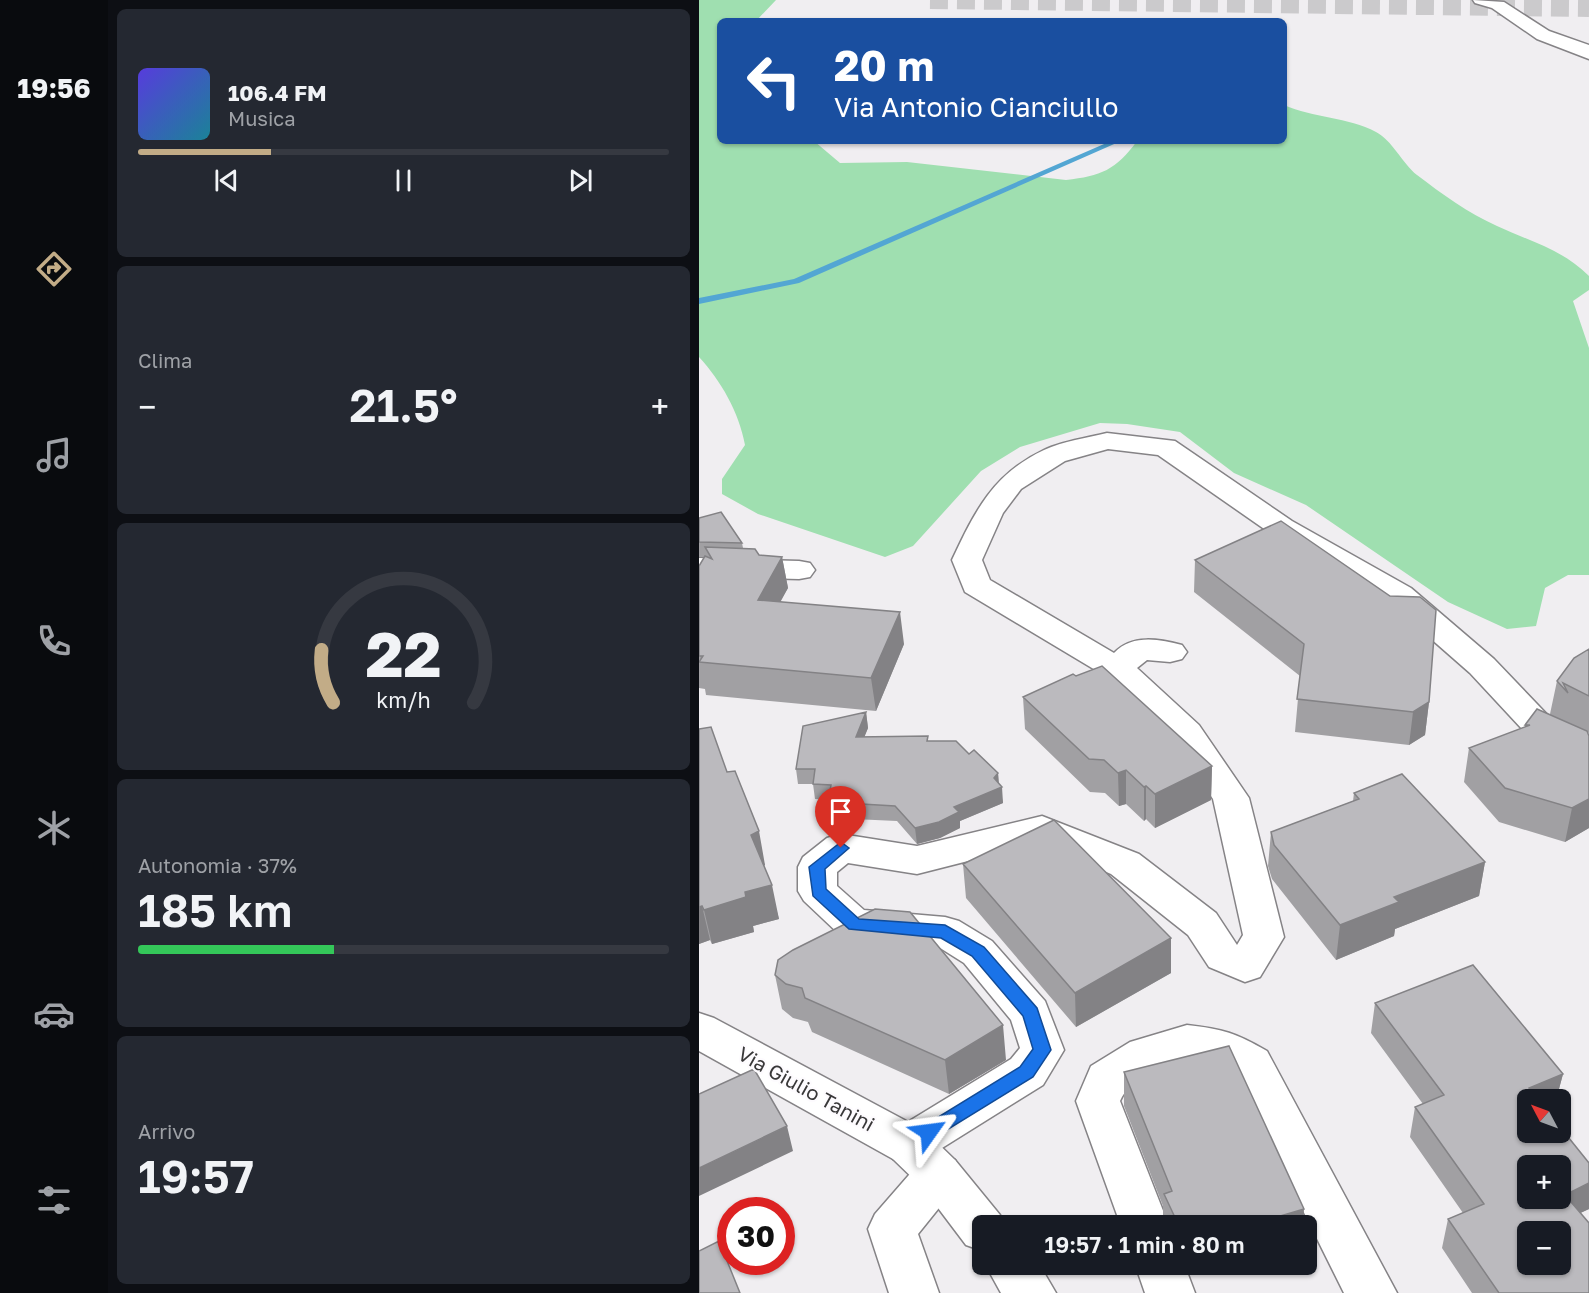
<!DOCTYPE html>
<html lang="it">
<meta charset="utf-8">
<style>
:root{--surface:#171b24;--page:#242831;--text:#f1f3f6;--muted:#9ea1a6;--line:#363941;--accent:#c2ac87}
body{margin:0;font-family:"Golos Text",sans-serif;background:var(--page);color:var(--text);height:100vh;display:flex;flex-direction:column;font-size:22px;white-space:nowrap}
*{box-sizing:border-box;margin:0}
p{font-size:20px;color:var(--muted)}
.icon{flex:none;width:33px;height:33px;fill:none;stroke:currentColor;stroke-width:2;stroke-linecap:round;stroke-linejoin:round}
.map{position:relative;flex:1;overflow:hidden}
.side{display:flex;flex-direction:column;gap:9px;padding:9px;background:#0d0f14;width:591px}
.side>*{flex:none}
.guide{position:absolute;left:18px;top:18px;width:570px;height:126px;border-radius:9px;box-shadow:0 2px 4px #0004;background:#1a4fa0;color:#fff;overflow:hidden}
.needle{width:39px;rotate:311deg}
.buttons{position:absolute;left:818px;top:1089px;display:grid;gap:12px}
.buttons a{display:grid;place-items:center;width:54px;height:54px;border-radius:9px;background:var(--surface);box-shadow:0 2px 4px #0004;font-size:30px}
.speed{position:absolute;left:18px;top:1197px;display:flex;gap:12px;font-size:30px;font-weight:700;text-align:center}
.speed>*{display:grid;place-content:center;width:78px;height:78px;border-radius:50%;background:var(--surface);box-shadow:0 2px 4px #0004;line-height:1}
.speed .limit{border:9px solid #d22;background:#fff;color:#111}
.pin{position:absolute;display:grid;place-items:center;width:51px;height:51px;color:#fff;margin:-62px -26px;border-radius:50% 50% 50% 0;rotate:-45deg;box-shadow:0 0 6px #0007}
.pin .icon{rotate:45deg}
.me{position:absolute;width:66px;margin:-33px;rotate:59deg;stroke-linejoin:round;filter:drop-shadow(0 0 4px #0008)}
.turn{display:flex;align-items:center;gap:21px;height:126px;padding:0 18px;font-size:27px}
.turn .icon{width:78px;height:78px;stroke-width:2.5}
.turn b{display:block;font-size:42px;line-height:51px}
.big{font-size:45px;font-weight:600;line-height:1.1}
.side .card{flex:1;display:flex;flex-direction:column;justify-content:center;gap:9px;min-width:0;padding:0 21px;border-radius:9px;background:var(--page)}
.side .dial{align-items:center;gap:0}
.dial svg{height:156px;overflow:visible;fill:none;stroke:var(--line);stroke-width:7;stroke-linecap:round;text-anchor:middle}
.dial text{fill:var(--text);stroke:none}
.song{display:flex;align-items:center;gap:18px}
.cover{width:72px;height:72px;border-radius:9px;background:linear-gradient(135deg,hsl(250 70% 55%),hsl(190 70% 35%))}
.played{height:6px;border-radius:3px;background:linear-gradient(90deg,var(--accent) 25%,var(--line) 25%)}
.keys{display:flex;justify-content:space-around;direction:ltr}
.heat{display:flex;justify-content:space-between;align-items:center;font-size:33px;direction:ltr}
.charge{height:9px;border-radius:4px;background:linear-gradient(90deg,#34c759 37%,var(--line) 0)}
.trip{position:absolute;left:273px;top:1215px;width:345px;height:60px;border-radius:9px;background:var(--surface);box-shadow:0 2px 4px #0004;font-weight:600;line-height:60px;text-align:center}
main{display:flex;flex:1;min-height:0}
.tab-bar{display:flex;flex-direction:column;width:108px;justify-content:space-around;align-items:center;background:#090b0e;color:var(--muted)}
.tab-bar .icon{width:42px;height:42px}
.tab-bar .active{color:var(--accent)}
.tab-bar b{font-size:27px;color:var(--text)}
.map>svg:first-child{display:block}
.green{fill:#9fdfb0}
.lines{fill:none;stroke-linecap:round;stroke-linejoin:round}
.stream{fill:#53a6d3;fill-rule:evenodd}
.highway-tunnel{stroke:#cbcacc;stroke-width:18;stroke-dasharray:18 9;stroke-linecap:butt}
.street-casing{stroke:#858386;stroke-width:3}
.secondary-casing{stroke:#858386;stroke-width:3}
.street{fill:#fff;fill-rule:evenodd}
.secondary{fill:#fff;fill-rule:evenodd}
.wall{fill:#a1a0a3}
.shaded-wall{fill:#838285}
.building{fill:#bbbabe;stroke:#838285;stroke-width:1.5;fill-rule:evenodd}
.route{fill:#1a73e8;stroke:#114b97;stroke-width:1.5}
.labels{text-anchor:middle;stroke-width:4.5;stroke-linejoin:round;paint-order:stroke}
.near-street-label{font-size:20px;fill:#393839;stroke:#fdfbfe}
</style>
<main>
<nav class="tab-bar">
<b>19:56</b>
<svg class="icon active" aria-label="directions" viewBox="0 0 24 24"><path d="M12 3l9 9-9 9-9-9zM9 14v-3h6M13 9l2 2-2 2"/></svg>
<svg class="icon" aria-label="music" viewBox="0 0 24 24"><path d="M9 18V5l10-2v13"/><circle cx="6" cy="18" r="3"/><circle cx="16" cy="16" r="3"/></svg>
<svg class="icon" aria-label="phone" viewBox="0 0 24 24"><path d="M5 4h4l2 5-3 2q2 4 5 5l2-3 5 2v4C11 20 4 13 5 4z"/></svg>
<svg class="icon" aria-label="climate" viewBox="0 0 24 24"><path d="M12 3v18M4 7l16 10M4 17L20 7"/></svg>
<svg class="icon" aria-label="car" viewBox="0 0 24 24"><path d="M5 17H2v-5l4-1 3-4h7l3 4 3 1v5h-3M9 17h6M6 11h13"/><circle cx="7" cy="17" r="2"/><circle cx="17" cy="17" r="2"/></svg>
<svg class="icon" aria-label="filters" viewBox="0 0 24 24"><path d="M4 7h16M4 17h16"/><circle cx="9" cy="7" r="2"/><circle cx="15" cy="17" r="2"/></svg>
</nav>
<section class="side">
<div class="card">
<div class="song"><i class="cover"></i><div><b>106.4 FM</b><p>Musica</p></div></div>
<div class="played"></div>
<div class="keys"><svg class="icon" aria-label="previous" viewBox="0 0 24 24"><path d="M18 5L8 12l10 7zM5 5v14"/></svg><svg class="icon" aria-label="pause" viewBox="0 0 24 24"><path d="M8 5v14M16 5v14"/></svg><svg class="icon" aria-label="next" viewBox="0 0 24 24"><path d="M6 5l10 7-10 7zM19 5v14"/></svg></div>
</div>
<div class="card"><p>Clima</p>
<div class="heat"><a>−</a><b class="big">21.5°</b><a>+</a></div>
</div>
<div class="card dial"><svg viewBox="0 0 100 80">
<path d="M14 69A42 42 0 1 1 86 69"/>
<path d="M14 69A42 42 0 0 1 8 42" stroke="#c2ac87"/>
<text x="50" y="56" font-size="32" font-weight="700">22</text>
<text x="50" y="72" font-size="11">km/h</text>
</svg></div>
<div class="card"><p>Autonomia · 37%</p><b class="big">185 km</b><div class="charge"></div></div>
<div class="card"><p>Arrivo</p><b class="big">19:57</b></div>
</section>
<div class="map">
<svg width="890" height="1293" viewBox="0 0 890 1293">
<rect width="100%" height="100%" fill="#f0eef1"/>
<path class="green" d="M0,0H77L57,21H21V141H115L141,163L208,162L367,180C402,176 417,170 438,141H585V105C614,118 649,117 677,132C693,140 703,163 718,175C743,194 769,213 798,226C832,242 863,249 890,276V290L874,301L890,348V575H869L846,588L837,626L808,629L749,602L607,505L535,473L481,432L428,424L401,423L321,447L282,471L214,546L186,557L59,514L23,494V479L46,445C40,412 22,381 0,357Z"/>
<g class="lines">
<path class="stream" d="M412,141H422L100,283L0,304V298L95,279Z"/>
<path class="highway-tunnel" d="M231,0L890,8"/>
<defs>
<path id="street" d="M774,0L805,2L850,31L890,45V59L838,39L793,8L776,3Z
M408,433L476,441L593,521L712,588L795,659L860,727L890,740V766L836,743L771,673L690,602L571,533L459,455L409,449L366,461L322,489L304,513L283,560L291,580L415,653C433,634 460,639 483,645L488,652L483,659L471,662L448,660L438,668L500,725L550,798L585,937L561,977L546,982L510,967L489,935L412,874L340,843L218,874L149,863L138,872V886L165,910L246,917L260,921L293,941L346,1001L365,1050L344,1085L227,1158L240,1154L256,1160L263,1174L256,1188L219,1234L240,1293H190L169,1229L176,1214L223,1160L210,1165L194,1159L187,1145L194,1131L312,1059L321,1048L312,1020L265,963L238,946L155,939L141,935L105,901L99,891V867L104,857L128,838L142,834L218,846L343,816L440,854L517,913L538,945L544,935L514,799L476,741L408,677L266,592L253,560C276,511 294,474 345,450C364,441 388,438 408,433Z
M0,558L100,561L111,563L116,570L111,577L100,579L0,576Z
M488,1025C524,1029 537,1033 568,1051L698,1293H645L537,1076C502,1055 478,1056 443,1079C433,1086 426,1089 421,1101L470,1226H422L377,1101L392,1066L431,1042Z
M436,1264H485L496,1293H446Z"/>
<path id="secondary" d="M0,1013L15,1018L226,1131L256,1160L301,1215L306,1226H284V1251L267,1245L224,1188L194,1159L0,1051Z
M286,1264H340L357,1293H302Z"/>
</defs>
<use href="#street" class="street-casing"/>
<use href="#secondary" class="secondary-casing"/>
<use href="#street" class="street"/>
<use href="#secondary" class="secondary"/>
</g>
<path class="wall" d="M0,518L43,543L44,548L60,555L83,557L89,588L81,601L205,644L177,711L7,695L6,689L0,688V566L6,557H0Z
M496,560L730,702L726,735L710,745L596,732L601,676L495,592Z
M890,649V733L888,732L890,736V828L866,842L800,822L765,782L770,748L826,727V725L851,714L858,681Z
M324,697L513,766L512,800L456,828L447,819L445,821L427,804L420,806L406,793L391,792L326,729Z
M167,712L169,728L165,737L229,741L270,754L299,773L300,784L304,803L261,821V828L241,838L218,844L198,821L132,818L130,800L116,799L114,784H99L97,769Z
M0,729L28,772L66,865L65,866L80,919L54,926L55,932L13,944L11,940L0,944Z
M655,793L786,862L780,896L696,929L695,936L637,960L573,879L569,866L572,832L654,801Z
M264,864L472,938V973L377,1027L267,898Z
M76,975L307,1060L250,1094L113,1032L109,1022L94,1018L83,1009Z
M676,1003L864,1074L857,1100H828L890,1209L881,1213L890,1293H773L743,1248L749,1219L764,1213L711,1137L716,1107L724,1104L672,1033Z
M425,1072L604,1226H464V1206L425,1106Z
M487,1264H527L492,1275Z"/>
<path class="shaded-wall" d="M83,557L89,588L65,632L59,600Z
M201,612L205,644L177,711L172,678Z
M730,702L726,735L710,745L714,712Z
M167,712L169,728L159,753L157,737Z
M513,766L512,800L456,828V794Z
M427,770V804L420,806L419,773Z
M299,773L300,788L303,787L304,803L261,821V828L241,838L218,844L216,828L255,807Z
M447,786V819L445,821V787Z
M890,799V828L866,842L873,808Z
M60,831L66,865L59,868L52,835Z
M786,862L780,896L696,929L695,936L637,960L641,925L695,897Z
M73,885L80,919L54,926L55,932L13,944L5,910L46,892Z
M3,906L11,940L0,944V907Z
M472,938V973L377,1027L376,993Z
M304,1025L307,1060L250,1094L246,1060Z
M864,1074L857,1100H828L830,1088Z
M88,1126L94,1151L0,1196V1168Z
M890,1183V1209L858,1224L866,1195Z
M605,1209L604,1226H547Z
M492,1264H527L492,1275Z"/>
<path class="building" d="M22,512L43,543L0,542V518Z
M582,521L691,596L721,597L737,610L730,702L714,712L598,699L605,644L496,560Z
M6,547L56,549L60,555L83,557L59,600L201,612L172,678L0,662L4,656H0V566L6,556L13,559Z
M890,649V696L864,683L869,693L858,681L875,658Z
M403,666L513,766L456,794L447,786L445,787L427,770L419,773L405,760L390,759L324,697L374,674L377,676Z
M838,709L888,731L890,736V799L873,808L806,788L770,748L831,725H826Z
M167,712L157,737L229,736L228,741H257L270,754L275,750L299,773L295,778L303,787L255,807L260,812L240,822L216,828L196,806L129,802L132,785L114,784L116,769H97L104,726Z
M12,727L28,772L36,771L60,831L52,835L73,885L46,892L47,897L5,910L3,906L0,907V729Z
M703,774L786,862L695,897L700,902L641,925L575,845L572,832L660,799L655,793Z
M355,820L472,938L376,993L264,864Z
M176,909L211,912L304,1025L246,1060L106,998L103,988L87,984L76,975L79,960L94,950Z
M774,965L864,1074L830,1088L839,1100H828V1132H861V1127L890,1163V1183L866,1195L890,1223V1293H800L749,1219L785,1204L716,1107L745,1095L676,1003ZM828,1166H861V1198H828ZM828,1232H861V1264H828Z
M530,1046L605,1209L547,1226H480L465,1194L473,1191L425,1072Z
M55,1069L88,1126L0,1168V1094Z
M20,1241L41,1293H0V1251Z"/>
<path class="route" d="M142,842L150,848L126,869L127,889L160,919L246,925L285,947L338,1008L352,1050L334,1077L230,1141L223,1138L220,1132L223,1127L321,1067L334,1049L324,1016L273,956L242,938L150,929L114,896L110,867Z"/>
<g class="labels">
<g class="near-street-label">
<text transform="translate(107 1089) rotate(29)" y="7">Via Giulio Tanini</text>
</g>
</g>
</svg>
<div class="buttons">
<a><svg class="needle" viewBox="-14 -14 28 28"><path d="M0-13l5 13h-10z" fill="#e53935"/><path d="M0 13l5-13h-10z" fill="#9ea1a6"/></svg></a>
<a>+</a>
<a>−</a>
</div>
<div class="speed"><div class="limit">30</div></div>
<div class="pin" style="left:142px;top:848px;background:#d93025"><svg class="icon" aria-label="arrive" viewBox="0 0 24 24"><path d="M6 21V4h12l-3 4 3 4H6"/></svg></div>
<svg class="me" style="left:230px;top:1132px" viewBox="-20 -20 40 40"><path d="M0-17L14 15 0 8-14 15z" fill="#1a73e8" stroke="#fff" stroke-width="4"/></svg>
<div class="trip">19:57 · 1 min · 80 m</div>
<div class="guide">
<div class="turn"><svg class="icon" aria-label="left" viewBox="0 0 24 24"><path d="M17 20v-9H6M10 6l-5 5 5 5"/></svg><div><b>20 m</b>Via Antonio Cianciullo</div></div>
</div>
</div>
</main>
